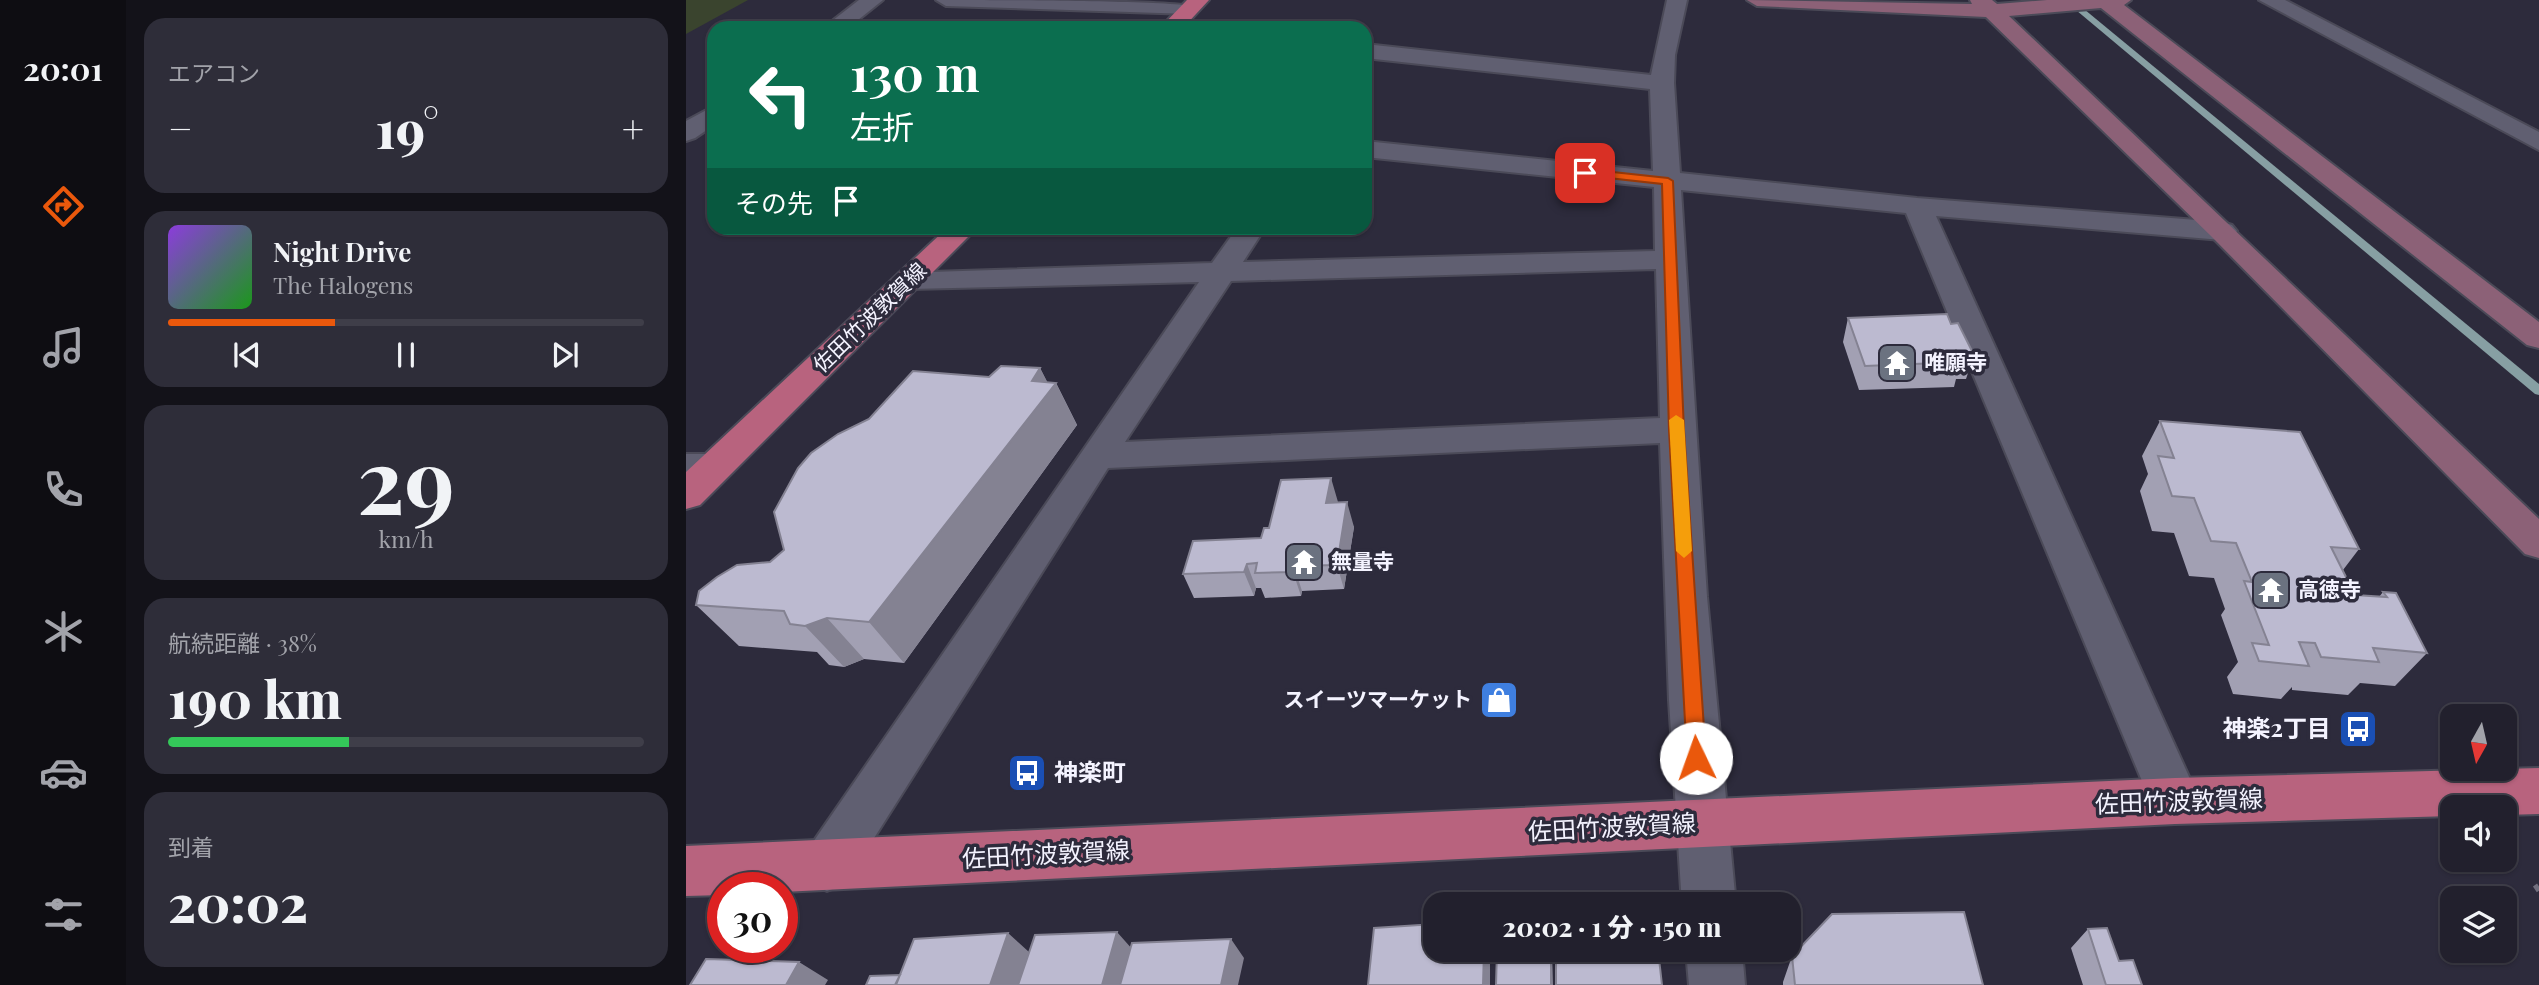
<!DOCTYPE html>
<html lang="ja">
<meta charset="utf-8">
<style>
:root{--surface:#22202d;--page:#2e2d39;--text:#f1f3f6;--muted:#a2a3aa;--line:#3f3e49;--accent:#ea580c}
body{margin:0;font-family:"Playfair Display","Noto Sans JP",serif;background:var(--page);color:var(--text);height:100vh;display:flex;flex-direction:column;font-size:26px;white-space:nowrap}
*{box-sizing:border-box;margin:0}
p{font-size:23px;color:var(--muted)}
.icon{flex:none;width:38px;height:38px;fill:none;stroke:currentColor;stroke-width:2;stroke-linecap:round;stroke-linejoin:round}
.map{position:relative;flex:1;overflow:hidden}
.panel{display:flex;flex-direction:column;gap:18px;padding:18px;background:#131219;width:560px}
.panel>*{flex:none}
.hud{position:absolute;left:21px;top:21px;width:665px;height:214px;border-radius:21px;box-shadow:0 2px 5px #0004,0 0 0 2px var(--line);background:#0b6e4f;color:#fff;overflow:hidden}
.needle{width:46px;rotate:188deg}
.tools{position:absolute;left:1754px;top:704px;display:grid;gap:14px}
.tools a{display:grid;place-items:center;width:77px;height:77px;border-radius:14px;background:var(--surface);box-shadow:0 2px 5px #0004,0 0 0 2px var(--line);font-size:35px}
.speed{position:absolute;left:21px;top:872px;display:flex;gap:14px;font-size:35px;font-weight:700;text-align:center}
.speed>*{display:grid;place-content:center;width:91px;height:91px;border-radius:50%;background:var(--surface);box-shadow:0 2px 5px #0004,0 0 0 2px var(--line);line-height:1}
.speed .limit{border:10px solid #d22;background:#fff;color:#111}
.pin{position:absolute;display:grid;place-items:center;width:60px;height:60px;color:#fff;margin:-30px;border-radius:14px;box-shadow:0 4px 10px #0006}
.me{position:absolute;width:77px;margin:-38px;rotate:357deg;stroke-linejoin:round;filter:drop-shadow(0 0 5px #0008)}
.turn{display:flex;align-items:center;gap:24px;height:147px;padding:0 28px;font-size:32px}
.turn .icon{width:91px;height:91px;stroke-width:2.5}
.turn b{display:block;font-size:49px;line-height:60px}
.then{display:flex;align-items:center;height:66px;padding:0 28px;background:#0003;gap:14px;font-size:26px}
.big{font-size:52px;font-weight:800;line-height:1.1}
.panel .widget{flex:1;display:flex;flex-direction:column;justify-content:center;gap:10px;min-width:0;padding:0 24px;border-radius:21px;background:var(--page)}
.panel .dial{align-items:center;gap:0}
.dial b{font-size:91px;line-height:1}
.song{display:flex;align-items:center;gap:21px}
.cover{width:84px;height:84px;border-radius:10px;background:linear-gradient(135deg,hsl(270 70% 55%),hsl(120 70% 35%))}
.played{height:7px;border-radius:4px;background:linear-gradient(90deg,var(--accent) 35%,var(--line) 35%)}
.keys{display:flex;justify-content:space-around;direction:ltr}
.heat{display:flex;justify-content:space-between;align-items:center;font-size:38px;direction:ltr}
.charge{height:10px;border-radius:5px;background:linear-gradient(90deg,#34c759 38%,var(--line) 0)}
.trip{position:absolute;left:737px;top:892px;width:378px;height:70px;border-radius:21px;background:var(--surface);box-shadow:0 2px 5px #0004,0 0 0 2px var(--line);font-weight:800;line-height:70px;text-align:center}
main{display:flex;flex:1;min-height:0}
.menu{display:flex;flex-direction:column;width:126px;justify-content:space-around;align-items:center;background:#0e0d12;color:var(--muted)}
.menu .icon{width:49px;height:49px}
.menu .current{color:var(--accent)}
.menu b{font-size:32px;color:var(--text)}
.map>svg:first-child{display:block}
.green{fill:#3a442e}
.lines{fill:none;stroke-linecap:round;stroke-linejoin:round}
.stream{fill:#879fa3;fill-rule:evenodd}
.street-casing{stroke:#4b4a58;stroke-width:4}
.secondary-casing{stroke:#4b4a58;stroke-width:4}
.primary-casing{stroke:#4b4a58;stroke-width:4}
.path{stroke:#716f7e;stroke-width:5;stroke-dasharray:7 4.5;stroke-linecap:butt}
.street{fill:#605f71;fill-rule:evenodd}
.secondary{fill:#8c6177;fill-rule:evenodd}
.primary{fill:#b8637e;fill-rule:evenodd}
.wall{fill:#a2a0b3}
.shaded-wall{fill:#848292}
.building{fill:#bcbad0;stroke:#848292;stroke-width:2}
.route{fill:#ea580c;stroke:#983908;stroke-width:2}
.slow{fill:#f59e0b}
.labels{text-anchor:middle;stroke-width:7;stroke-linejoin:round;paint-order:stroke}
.street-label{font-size:21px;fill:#f4f3ff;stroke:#2d2b3c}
.poi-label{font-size:21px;font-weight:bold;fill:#f4f3ff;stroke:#2d2b3c;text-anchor:start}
.near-poi-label{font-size:24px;font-weight:bold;fill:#f4f3ff;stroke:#2d2b3c;text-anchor:end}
.near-street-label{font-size:24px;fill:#f4f3ff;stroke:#2d2b3c}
</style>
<main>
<nav class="menu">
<b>20:01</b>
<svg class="icon current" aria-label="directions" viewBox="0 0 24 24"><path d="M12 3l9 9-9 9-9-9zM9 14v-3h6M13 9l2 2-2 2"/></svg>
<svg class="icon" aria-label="music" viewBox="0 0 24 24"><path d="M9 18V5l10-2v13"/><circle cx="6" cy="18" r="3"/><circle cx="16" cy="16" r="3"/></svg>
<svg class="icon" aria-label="phone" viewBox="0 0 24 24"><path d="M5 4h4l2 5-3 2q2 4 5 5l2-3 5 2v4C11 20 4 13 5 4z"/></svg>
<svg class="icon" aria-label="climate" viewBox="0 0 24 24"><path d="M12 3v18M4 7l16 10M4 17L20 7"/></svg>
<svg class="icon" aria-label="car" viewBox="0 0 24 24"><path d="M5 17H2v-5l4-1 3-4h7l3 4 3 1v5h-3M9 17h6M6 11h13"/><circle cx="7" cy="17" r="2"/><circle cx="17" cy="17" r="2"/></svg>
<svg class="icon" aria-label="filters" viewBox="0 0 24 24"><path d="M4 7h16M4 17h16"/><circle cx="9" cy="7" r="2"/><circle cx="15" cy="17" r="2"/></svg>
</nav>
<section class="panel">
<div class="widget"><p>エアコン</p>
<div class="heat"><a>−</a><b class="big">19°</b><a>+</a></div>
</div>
<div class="widget">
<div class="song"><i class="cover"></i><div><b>Night Drive</b><p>The Halogens</p></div></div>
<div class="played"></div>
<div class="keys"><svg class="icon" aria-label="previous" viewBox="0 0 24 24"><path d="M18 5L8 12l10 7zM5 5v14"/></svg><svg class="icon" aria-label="pause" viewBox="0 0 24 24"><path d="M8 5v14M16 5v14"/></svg><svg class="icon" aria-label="next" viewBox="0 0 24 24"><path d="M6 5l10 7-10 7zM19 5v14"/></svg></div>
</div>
<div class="widget dial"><b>29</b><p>km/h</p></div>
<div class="widget"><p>航続距離 · 38%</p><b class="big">190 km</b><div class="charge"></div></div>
<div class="widget"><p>到着</p><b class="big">20:02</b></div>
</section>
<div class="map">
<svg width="1853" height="985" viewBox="0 0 1853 985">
<rect width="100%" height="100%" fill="#2d2b3c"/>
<path class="green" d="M0,0H62L0,34Z"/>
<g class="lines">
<path class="stream" d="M1378,0H1387L1853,384V395L1849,394Z"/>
<defs>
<path id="street" d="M173,0H197L162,28H137Z
M250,0C282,0 505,0 514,8L504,14L260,6Z
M981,0H1001L989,55L988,83L994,173L1231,198L1536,222L1546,225L1551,231L1546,237L1536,240L1250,216L1514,801L1507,817L1489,824L1471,817L1220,213L995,190L1021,597L1050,905H996L983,700L974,443L422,468L159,884L141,891L123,884L115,866L123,848L513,282L224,289L213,287L209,280L213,273L526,263L551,228H579L557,262L969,251L968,187L679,157V141L967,171L964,89L679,58V44L965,75ZM970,269L974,418L439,442L545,281Z
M1573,0H1599L1853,132V150Z
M28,106V125L9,138L0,141V121Z
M0,454H28L41,458L47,467L41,476L28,480H0Z
M1000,950H1056L1059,985H1003Z"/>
<path id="secondary" d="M1061,0L1286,4L1284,0H1306L1311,4L1361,0H1445L1438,5L1853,322V348L1841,345L1415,8L1323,16L1853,519V558L1839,554L1526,237L1300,17L1071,6Z"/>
<path id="primary" d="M501,0H523L497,28H474Z
M261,228H291L14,505L0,509V472Z
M1853,768V814L1818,815V807H1766V816L1489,824L96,892V887H37V895L0,896V846L1489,778Z"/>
</defs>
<use href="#street" class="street-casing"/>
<use href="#secondary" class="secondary-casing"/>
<use href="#primary" class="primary-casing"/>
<path class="path" d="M1849,885L1853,891"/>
<use href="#street" class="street"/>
<use href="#secondary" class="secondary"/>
<use href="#primary" class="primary"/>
</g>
<path class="wall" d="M1162,318L1265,324L1288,355L1280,379H1270L1268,387L1173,390L1157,342Z
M354,368L361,382L370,383L391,425L218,663L178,659L158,667L143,665L131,652L53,646L10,605L84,562L303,377Z
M1474,421L1673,549L1657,570L1669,595L1693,597L1697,592L1741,653L1709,686L1674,683L1662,695L1606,690V687L1595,699L1547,694L1541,677L1552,662L1535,615L1539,609L1528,578L1503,576L1488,533L1466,531L1454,491L1462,474L1456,456Z
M652,502L668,527L658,589L616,591L615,596L579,598L575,588H570L568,596L508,598L497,574L575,538L583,528Z
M1402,929L1433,961L1456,985H1397L1385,948Z
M1106,956L1297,985H1097V982Z"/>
<path class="shaded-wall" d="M354,368L365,389L370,383L391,425L218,663L183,622Z
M645,478L652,502L640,503Z
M661,502L668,527L658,589L651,565Z
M561,564L570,588L568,596L558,572Z
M608,566L616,591L615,596L607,572Z
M141,618L178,659L158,667L119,626Z
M431,932L455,959L448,985H416Z
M322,933L343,952L332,985H304Z
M545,939L558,958L552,985H535Z
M798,950H804V985H797Z
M865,950H866L867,985H865Z
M113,962L142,980L139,985H100Z"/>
<path class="building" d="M1261,314L1265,324L1272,323L1288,355H1272L1276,362L1179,366L1162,318Z
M315,366L354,368L346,381L370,383L183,622L141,618L119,626L104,624L98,611L10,605L13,591L31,577L51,565L84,562L98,550L88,512L112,468L125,453L152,434L183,419L227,371L303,377Z
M1474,421L1614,432L1673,549L1645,547L1669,595L1701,597L1697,592L1710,593L1741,653L1687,648L1693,662L1635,657L1629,643L1613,642L1623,666L1573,661L1566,643L1583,645L1558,581L1566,582L1550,543L1525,541L1508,498L1486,496L1472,456L1488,458Z
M645,478L640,503L661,502L651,565L608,566L607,572L569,573L571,563L561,564L558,572L497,574L507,541L575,538L578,528H583L595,480Z
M1278,912L1297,985H1109L1106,956L1146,914Z
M749,924V950H798L797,985H682L688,928Z
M1421,928L1433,961L1447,960L1456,985H1420L1402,929Z
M431,932L416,985H332L349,935Z
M322,933L304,985H210L228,939Z
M545,939L535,985H434L446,943Z
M811,950H865V985H810Z
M870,950H972L976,985H870Z
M20,959L113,962L100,985H4Z
M214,975L209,985H180L184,976Z"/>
<path class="route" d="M899,169L982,178L987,181L998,430L1020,758L1017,764L1010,767L1003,764L1001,758L983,430L976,184L895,175L893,173Z"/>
<path class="slow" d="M990,415L998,420L1006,551L998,558L990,551L983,420Z"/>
<defs>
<symbol id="temple-square" viewBox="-11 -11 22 22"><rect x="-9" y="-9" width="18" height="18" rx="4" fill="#6b7280" stroke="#2d2b3c"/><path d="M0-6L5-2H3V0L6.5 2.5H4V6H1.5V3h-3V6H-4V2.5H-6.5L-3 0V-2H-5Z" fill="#fff"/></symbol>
<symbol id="shop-square" viewBox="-11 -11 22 22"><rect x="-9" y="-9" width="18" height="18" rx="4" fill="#3f7fe0" stroke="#2d2b3c"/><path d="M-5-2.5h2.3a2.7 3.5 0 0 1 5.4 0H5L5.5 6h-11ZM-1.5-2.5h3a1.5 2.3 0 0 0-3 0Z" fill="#fff"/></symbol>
<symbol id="bus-square" viewBox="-11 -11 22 22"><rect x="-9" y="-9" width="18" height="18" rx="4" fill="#1a4fb4" stroke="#2d2b3c"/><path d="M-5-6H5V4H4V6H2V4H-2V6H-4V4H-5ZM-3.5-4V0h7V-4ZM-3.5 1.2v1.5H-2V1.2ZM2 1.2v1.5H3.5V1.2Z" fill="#fff"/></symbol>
</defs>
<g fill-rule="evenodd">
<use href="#temple-square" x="1189" y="341" width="44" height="44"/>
<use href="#temple-square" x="596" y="540" width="44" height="44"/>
<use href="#temple-square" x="1563" y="568" width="44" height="44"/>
<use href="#shop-square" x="791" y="678" width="44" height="44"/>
<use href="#bus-square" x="1650" y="707" width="44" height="44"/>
<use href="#bus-square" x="319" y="751" width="44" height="44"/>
</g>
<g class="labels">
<g class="street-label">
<text transform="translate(184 318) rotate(-44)" y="7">佐田竹波敦賀線</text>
</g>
<g class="poi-label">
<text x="1238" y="370">唯願寺</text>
<text x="645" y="569">無量寺</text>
<text x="1612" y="597">高徳寺</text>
<text x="786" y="707" text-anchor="end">スイーツマーケット</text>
</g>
<g class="near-poi-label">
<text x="1645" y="737">神楽2丁目</text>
<text x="368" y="781" text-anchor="start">神楽町</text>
</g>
<g class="near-street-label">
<text transform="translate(1493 802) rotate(-2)" y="8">佐田竹波敦賀線</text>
<text transform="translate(926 828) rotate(-3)" y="8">佐田竹波敦賀線</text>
<text transform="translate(360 855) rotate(-3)" y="8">佐田竹波敦賀線</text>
</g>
</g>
</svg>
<div class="tools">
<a><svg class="needle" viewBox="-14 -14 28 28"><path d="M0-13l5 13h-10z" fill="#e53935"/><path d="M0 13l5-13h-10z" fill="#a2a3aa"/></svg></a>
<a><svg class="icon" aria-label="sound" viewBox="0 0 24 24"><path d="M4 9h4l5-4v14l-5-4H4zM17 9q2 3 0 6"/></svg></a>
<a><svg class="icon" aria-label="layers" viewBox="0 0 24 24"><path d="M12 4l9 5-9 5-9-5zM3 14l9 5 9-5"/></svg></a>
</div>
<div class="speed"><div class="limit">30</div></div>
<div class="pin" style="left:899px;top:173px;background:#d93025"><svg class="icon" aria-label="arrive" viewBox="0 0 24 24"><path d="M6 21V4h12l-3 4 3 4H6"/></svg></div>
<svg class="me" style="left:1010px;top:758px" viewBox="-20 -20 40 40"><circle r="19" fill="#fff"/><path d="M0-13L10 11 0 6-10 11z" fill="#ea580c"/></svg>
<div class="trip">20:02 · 1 分 · 150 m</div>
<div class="hud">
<div class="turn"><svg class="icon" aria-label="left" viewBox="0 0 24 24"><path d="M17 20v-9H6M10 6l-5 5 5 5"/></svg><div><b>130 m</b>左折</div></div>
<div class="then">その先<svg class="icon" aria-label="arrive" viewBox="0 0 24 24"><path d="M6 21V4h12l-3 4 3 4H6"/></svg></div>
</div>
</div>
</main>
